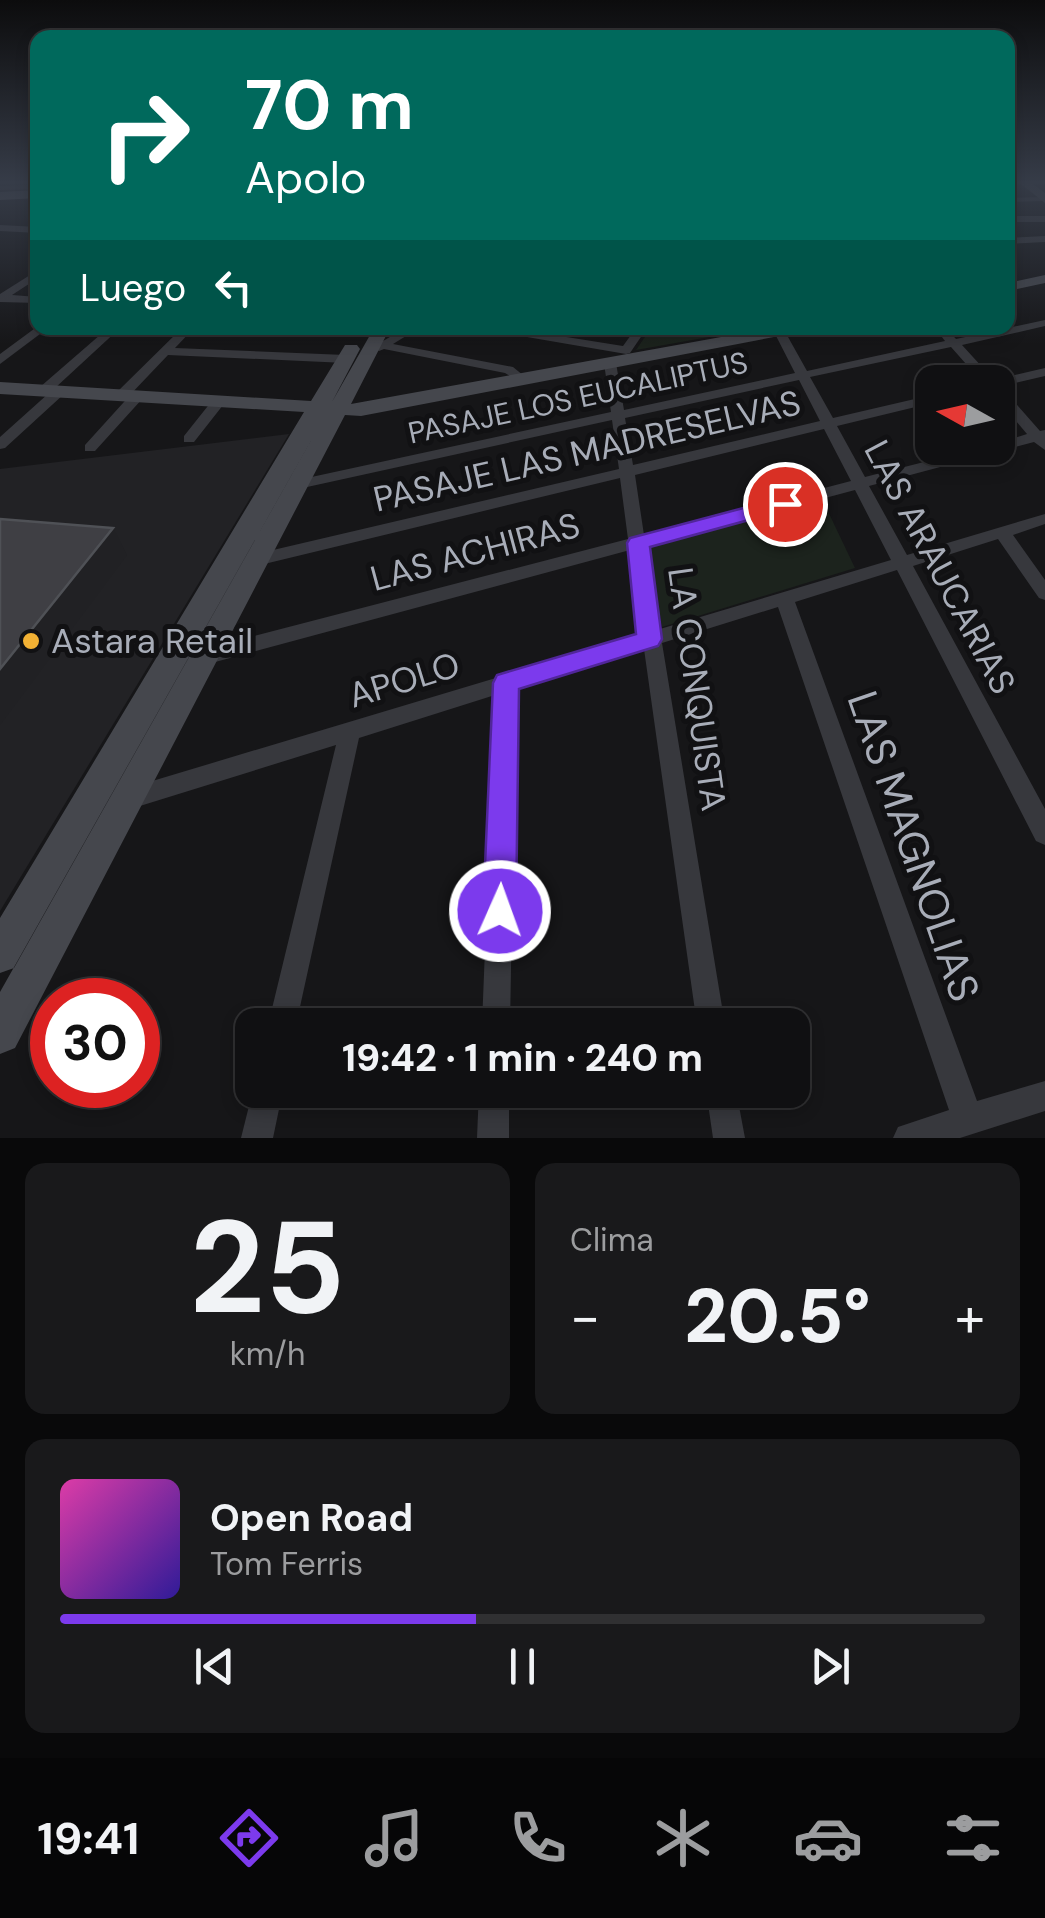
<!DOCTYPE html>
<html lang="es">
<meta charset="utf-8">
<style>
:root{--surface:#101012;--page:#19191b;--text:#f1f3f6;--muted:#9c9d9f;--line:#303032;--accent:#7c3aed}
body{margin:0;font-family:"DM Sans",sans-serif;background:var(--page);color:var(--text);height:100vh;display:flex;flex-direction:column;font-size:38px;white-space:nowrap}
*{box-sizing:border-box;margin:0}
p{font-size:32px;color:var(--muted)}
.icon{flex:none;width:55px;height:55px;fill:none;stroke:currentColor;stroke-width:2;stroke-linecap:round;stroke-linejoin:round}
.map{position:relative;height:1138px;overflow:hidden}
.sheet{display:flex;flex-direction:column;gap:25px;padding:25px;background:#09090a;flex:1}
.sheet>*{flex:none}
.hud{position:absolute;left:30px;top:30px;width:985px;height:305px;border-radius:20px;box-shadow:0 5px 15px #0003,0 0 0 2px var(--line);background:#00695c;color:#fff;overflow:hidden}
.needle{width:65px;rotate:278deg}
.fabs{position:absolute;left:915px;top:365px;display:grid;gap:20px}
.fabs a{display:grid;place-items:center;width:100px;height:100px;border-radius:20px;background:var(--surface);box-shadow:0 5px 15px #0003,0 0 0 2px var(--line);font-size:50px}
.speed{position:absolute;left:30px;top:978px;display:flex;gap:20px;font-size:50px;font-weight:700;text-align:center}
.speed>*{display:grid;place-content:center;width:130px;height:130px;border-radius:50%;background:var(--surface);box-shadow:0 5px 15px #0003,0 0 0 2px var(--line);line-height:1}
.speed .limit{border:15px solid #d22;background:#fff;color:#111}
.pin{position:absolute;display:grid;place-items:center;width:85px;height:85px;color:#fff;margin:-42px;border:5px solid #fff;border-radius:50%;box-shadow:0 2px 10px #0007}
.me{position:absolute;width:110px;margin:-55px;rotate:2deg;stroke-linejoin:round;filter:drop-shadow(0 0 8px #0008)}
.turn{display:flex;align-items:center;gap:35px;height:210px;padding:0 50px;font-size:45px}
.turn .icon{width:130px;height:130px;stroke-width:2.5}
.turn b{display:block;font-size:70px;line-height:85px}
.then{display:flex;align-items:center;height:95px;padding:0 50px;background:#0003;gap:20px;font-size:38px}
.big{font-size:75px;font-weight:800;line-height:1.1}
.sheet .card{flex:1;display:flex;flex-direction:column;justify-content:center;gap:15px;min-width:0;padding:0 35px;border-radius:20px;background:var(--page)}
.sheet .dial{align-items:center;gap:0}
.dial b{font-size:130px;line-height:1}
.song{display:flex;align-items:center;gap:30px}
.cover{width:120px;height:120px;border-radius:15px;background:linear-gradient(135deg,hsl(320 70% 55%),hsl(250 70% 35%))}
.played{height:10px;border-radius:5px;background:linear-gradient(90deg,var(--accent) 45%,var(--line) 45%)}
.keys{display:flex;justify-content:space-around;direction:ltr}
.heat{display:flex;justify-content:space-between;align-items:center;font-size:55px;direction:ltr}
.sheet .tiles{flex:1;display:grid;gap:25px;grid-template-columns:1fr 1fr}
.card:last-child{grid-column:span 2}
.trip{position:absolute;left:235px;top:1008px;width:575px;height:100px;border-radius:20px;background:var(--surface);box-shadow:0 5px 15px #0003,0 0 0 2px var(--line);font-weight:800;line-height:100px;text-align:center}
.dock{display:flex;height:160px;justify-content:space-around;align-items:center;background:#060607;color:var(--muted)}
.dock .icon{width:70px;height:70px}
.dock .selected{color:var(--accent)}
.dock b{font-size:45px;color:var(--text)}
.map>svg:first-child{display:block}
.built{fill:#222225}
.green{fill:#1c231d}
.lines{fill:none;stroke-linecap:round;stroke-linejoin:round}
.street{fill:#37383d;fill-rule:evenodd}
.secondary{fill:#45474d;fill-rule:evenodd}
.primary{fill:#53555c;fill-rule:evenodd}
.shaded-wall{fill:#212124}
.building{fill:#3f3f44;stroke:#4f5156;stroke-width:2.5}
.route{fill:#7c3aed;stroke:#51269a;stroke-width:2.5}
.poi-dot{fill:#f2b134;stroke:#111113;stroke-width:4}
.labels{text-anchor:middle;stroke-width:10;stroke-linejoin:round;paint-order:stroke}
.far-street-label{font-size:30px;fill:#a8adb8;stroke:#111113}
.street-label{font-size:35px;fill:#a8adb8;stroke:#111113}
.poi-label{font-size:35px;fill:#a8adb8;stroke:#111113;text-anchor:start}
.near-street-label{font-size:42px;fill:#a8adb8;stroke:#111113}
</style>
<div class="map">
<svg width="1045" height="1138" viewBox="0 0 1045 1138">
<rect width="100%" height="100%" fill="#161618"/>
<path class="built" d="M289,434L0,911V469Z"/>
<path class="green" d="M651,328H760L636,350Z
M823,501L855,568L662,627L646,547Z"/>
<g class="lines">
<path class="street" d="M38,185V189L0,190V186Z
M1044,197V201L1008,202V198Z
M1008,216H1045V222H1008Z
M0,225L38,227V233L0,231Z
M1045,236V242L1008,244V238Z
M38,270V278L12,295L38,297V303L0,302V294Z
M1045,320V326L962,345L994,380L1045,368V376L998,387V382H982L951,347L810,377L833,418L932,395V403L837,426L865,477L979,448H998V443L1027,434L998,400V388L1003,389L1040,431L1045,430V450L1034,442L869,486L907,555L1045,514V524L1013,535L1045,580V600L1039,598L998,539L913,566L1045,809V845L1036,841L897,570L795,602L977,1101L1045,1081V1111L960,1138H893L898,1127L949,1110L778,607L662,643L725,1025H697L644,649L516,689L510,1025H482L495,695L359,738L296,1025H268L336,745L127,810L119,807L115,799L119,791L642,634L630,550L204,665L197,662L194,657L197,652L204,649L628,539L620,478L256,566L247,560L256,554L619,469L612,420L298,489L290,484L293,481L611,412L604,363L610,359L616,363L624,410L795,373L773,330L775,328H783L807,371L945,341L935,328H946L956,339ZM799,380L820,421L633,465L625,418ZM824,429L851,481L644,535L635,475ZM855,490L891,560L660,629L646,546Z
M38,326L48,328L0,364V354Z
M108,328H120L55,388H64V394L5,448L0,449V437L49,393H40V387Z
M182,328H194L175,348L346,355L352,359L346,363L168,355L128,397H118V391Z
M405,328H419L393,344L513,367L529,380L523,384L505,373L384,349L379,351L373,347Z
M486,328H510L623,346L636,328H647L630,353L626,354L492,331Z
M138,391L145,395L143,398L95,451H85V445L133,392Z
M220,396L227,400L194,442H184V436L215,397Z
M253,1090H283L273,1138H241Z
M479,1090H509V1138H477Z
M706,1090H736L745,1138H713Z"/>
<path class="secondary" d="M1021,184H1033L1045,193V203Z
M1045,275V283L1008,291V283Z
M374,328H390L351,404L771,328H803L795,333L361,416L345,415L15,1048L0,1054V992L326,414L14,968L0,973V918L304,412L0,394V382L311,401L345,345H357L360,349L332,402Z"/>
<path class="primary" d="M38,190V198L0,200V192Z"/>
</g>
<path class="shaded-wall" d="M113,528L127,555L0,725V669Z"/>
<path class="building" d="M0,519L113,528L0,669Z"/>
<linearGradient id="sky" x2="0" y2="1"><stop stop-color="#0c0c0d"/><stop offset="0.53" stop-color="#363c48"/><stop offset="1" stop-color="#363c48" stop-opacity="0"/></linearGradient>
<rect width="1045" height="344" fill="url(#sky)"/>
<path class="route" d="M785,497L793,499L796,504L793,508L650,547L662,639L658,646L519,689L516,911L511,923L500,928L488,923L483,911L493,683L497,675L636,634L627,543L630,538Z"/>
<circle class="poi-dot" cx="31" cy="641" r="10"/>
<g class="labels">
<g class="far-street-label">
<text transform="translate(578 398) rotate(-12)" y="10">PASAJE LOS EUCALIPTUS</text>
</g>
<g class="street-label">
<text transform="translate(587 451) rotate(-13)" y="12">PASAJE LAS MADRESELVAS</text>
<text transform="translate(475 552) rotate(-15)" y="12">LAS ACHIRAS</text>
<text transform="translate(940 567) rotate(62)" y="12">LAS ARAUCARIAS</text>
<text transform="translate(404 680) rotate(-17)" y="12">APOLO</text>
<text transform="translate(697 689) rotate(82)" y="12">LA CONQUISTA</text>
</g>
<g class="poi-label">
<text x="51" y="653">Astara Retail</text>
</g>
<g class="near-street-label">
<text transform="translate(914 846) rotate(71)" y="15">LAS MAGNOLIAS</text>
</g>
</g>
</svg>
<div class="fabs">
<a><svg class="needle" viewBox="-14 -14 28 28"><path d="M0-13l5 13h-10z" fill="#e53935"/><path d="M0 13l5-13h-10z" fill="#9c9d9f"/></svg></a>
</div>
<div class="speed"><div class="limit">30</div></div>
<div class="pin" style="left:785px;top:504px;background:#d93025"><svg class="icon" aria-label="arrive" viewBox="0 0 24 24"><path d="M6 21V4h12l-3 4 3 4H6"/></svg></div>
<svg class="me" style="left:500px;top:911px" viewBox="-20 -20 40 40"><circle r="17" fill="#7c3aed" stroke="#fff" stroke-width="3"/><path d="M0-11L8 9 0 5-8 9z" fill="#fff"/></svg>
<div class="trip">19:42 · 1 min · 240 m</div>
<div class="hud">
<div class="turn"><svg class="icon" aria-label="right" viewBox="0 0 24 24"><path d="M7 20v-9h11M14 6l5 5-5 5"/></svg><div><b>70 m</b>Apolo</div></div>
<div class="then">Luego<svg class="icon" aria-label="left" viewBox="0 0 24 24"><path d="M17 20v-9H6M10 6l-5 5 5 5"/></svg></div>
</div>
</div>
<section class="sheet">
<div class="tiles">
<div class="card dial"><b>25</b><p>km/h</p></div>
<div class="card"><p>Clima</p>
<div class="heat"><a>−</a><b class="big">20.5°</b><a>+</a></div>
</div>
<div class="card">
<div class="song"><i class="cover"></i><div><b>Open Road</b><p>Tom Ferris</p></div></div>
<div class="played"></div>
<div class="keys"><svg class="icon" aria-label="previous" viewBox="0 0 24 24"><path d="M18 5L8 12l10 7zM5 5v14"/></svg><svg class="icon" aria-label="pause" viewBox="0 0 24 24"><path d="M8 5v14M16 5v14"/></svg><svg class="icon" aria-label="next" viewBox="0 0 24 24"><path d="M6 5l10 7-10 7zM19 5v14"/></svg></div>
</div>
</div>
</section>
<nav class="dock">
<b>19:41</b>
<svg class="icon selected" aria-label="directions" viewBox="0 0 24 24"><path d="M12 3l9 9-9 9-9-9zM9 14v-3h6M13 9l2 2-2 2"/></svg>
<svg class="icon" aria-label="music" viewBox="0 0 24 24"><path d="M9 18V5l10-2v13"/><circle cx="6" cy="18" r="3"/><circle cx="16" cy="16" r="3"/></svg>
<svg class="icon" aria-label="phone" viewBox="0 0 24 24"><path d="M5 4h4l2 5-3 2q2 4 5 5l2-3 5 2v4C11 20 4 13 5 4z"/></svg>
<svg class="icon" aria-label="climate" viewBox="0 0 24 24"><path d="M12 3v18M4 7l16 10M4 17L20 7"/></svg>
<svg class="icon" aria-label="car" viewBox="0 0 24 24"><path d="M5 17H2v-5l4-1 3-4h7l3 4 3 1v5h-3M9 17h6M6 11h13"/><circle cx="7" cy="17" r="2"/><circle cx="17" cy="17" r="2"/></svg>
<svg class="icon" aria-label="filters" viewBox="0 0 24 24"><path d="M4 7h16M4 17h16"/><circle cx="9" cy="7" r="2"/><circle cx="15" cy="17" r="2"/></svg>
</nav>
